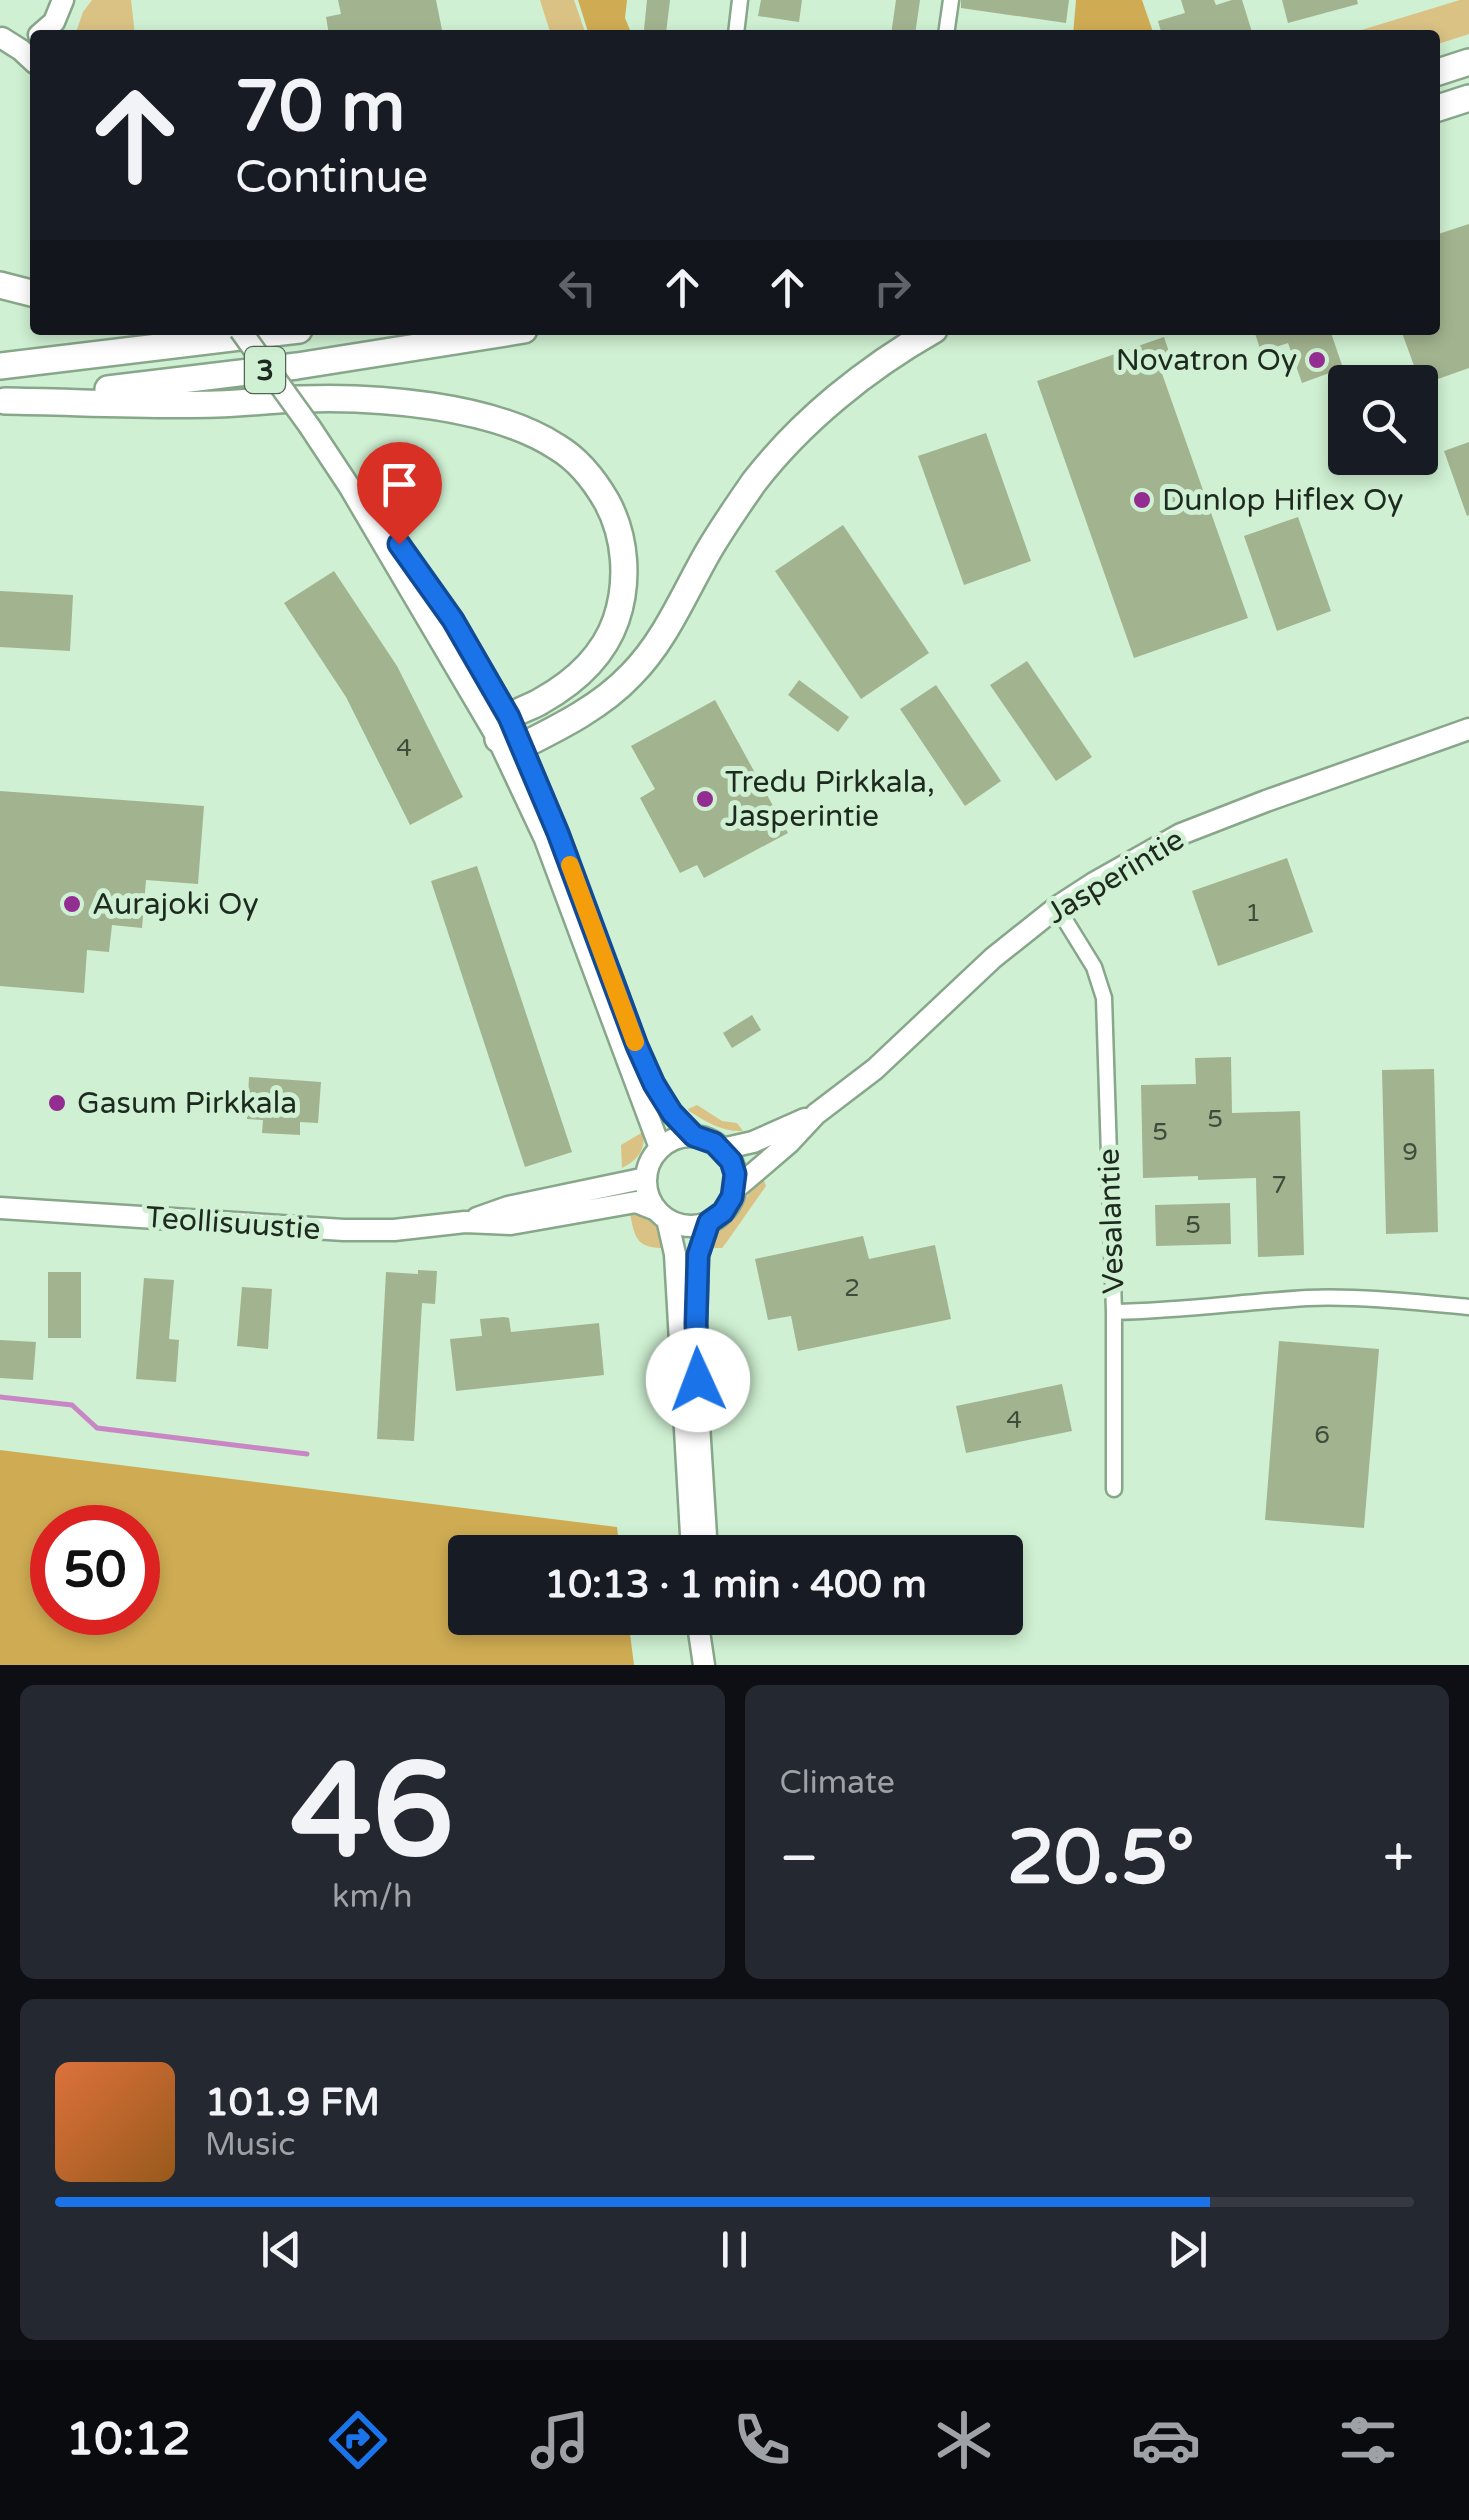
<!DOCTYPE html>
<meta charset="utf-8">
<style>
:root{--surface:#171b24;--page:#242831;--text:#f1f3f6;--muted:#9ea1a6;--line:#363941;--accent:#1a73e8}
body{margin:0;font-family:"Varela Round",sans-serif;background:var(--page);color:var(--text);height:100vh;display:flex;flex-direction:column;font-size:38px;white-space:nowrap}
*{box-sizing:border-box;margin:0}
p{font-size:32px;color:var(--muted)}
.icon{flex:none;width:55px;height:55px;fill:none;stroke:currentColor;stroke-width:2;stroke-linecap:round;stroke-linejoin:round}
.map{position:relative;height:1665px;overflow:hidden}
.sheet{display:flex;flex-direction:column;gap:20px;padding:20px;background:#0d0f14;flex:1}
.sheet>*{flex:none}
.guide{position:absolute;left:30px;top:30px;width:1410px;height:305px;border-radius:10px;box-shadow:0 5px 15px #0003;background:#171b24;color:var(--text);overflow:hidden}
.fabs{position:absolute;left:1328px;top:365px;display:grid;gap:20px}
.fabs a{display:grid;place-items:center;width:110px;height:110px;border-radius:10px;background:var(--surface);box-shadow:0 5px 15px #0003;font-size:50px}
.speed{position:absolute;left:30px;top:1505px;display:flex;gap:20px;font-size:50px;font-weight:700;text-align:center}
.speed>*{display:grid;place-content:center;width:130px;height:130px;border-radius:50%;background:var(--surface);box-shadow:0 5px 15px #0003;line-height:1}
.speed .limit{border:15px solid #d22;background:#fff;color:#111}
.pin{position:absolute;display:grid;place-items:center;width:85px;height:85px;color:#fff;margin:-102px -42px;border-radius:50% 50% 50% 0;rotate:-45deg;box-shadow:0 0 10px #0007}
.pin .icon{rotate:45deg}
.me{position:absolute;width:110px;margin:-55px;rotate:358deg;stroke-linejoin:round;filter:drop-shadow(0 0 8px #0008)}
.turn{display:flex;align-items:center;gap:35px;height:210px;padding:0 40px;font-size:45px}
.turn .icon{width:130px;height:130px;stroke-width:2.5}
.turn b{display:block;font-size:70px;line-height:85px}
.lanes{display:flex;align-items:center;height:95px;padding:0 40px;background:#0003;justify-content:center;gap:50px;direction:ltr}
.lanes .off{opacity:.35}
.big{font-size:75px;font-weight:700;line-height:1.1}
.sheet .card{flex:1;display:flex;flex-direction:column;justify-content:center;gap:15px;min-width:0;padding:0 35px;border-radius:15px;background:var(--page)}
.sheet .dial{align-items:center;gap:0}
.dial b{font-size:130px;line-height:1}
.song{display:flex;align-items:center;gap:30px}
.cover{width:120px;height:120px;border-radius:15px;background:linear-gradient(135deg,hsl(20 70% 55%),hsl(30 70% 35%))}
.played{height:10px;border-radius:5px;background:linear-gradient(90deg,var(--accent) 85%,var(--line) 85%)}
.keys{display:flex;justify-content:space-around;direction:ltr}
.heat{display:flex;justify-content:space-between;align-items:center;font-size:55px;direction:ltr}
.sheet .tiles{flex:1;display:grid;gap:20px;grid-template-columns:1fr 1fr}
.card:last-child{grid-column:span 2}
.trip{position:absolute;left:448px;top:1535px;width:575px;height:100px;border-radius:10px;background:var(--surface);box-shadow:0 5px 15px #0003;font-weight:700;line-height:100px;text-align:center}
.tabs{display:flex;height:160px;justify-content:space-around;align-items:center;background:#090b0e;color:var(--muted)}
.tabs .icon{width:70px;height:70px}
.tabs .current{color:var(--accent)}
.tabs b{font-size:45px;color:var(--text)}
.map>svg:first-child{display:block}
.green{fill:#dac184}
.forest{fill:#cfac53;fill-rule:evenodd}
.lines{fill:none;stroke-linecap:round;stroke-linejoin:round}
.stream{stroke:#c886c5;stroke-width:5}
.building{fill:#a2b38f}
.street-casing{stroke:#87a68a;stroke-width:19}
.secondary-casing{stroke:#87a68a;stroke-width:25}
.highway-casing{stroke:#87a68a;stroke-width:30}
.street{stroke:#fff;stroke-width:14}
.secondary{stroke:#fff;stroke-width:20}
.highway{stroke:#fff;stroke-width:25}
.secondary-bridge-casing{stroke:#87a68a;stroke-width:25;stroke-linecap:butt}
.secondary-bridge{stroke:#fff;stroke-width:20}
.route-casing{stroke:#114b97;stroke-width:25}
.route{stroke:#1a73e8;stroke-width:18}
.slow{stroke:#f59e0b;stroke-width:18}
.poi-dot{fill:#932d92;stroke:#cff0d2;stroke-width:4}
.labels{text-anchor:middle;stroke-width:10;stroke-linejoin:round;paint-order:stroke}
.number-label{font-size:25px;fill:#3f4c3b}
.shield{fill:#cff0d2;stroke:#536555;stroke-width:2.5}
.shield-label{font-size:28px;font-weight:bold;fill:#1e2a1f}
.poi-label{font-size:30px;fill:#1e2a1f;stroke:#cff0d2;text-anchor:start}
.street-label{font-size:30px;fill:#1e2a1f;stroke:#cff0d2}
</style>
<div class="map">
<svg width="1469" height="1665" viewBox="0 0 1469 1665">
<rect width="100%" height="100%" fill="#cff0d2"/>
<path class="green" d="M92,0H131L135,35H75L83,12Z
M540,0H574L586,35H551Z
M1460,0H1469V34L1435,45V35H1345Z
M697,1105L722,1121L737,1123L743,1131C723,1132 706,1122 689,1111L688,1109Z
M643,1132C646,1150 638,1160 622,1168L621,1145Z
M762,1175L766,1186L726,1243L722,1248H709C717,1228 728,1227 739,1210C747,1198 752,1186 762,1175Z
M633,1212C655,1214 661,1230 666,1248C638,1248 635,1241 630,1213Z"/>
<path class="forest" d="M578,0H627L625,18L632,35H589Z
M1076,0H1142L1154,35H1073Z
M0,1450L617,1527L620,1552H465V1618H628L634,1665H0ZM52,1528H138V1612H52Z"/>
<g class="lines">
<path class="stream" d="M0,1397L72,1405L97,1428L307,1454"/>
</g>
<path class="building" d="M338,0H436L443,35H329L326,17L341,14Z
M647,0H670L666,33L644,30Z
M761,0H802L799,22L758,16Z
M896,0H920L915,35H891Z
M961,0H1069L1066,23L961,8Z
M1181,0H1214L1216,5L1232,0H1242L1253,35H1162L1158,21L1185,13Z
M1282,0H1357L1358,4L1288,23Z
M1469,224V368L1421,385L1401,330H1435V235Z
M1254,330H1330L1343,368L1302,383L1288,343L1261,352Z
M1164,337L1172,361L1159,365L1248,618L1134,658L1037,381Z
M986,433L1031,561L964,585L918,456Z
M1469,442V515L1467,516L1444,451Z
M1298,517L1331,611L1277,631L1244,536Z
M843,525L929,653L861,699L775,571Z
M334,571L397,666L463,797L410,825L346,697L284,603Z
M0,591L73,595L70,651L0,647Z
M1027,661L1092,757L1056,781L990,685Z
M799,680L849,717L838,732L788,695Z
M936,685L1001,781L965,806L900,709Z
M715,700L788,833L704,878L697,865L680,873L640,798L655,789L631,746Z
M0,791L204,806L198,884L146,880L142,928L112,925L109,952L87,950L84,993L0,986Z
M1287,858L1313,932L1218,966L1192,891Z
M477,866L572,1152L525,1167L431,881Z
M752,1015L761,1030L732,1048L723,1033Z
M1231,1057L1232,1113L1300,1111L1304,1255L1258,1257L1256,1178L1198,1180V1176L1143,1178L1141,1085L1196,1084L1195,1058Z
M1434,1069L1438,1232L1386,1234L1382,1070Z
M249,1077L321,1082L318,1123L300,1122V1135L262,1133L263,1120L247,1119Z
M1230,1203L1231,1244L1156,1246L1155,1205Z
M863,1236L869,1259L935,1245L951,1319L798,1351L791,1316L768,1320L755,1259Z
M418,1270L437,1271L435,1304L422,1303L414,1441L377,1439L386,1272L418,1274Z
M48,1272H81V1338H48Z
M144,1278L174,1280L169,1339L179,1340L176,1382L136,1379Z
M242,1287L272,1289L268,1349L237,1346Z
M504,1317L509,1318L511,1332L599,1323L604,1375L456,1391L450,1339L482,1336L480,1319Z
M0,1340L36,1342L33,1380L0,1378Z
M1279,1341L1379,1349L1364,1528L1265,1520Z
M1062,1384L1072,1431L966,1453L956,1406Z"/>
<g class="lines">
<defs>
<path id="street" d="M736,34L740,0
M946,35L951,0
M1057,907L1094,967L1104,998L1114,1312V1489
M1114,1312C1179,1311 1242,1302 1307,1298C1361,1296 1415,1302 1469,1307"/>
<path id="secondary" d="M39,35L54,22L63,0
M2,38L21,50L35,63
M310,427L349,486L498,739L545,839L660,1148
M396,541L453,621L509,717L567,857
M610,973C628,1020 641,1072 672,1113C679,1121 687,1129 695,1136
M646 1181a45 45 0 1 1 90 0a45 45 0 1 1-90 0Z
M722,1149L753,1142L805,1119
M735,1189L789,1143L816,1114L875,1069L993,958L1057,907L1094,883L1181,834L1266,801L1469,729
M0,1208L344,1230H394L465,1222L511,1224L636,1202L656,1210
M477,1218L508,1207L646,1178
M667,1219L675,1254L692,1552
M707,1552L698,1408L696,1323L698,1255L709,1222
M697,1618L704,1665"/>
<path id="highway" d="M1435,73L1469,62
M1435,109L1469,98
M0,285L35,294
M0,366L299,330
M108,389L297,366L524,330
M5,401C76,402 147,406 217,404C245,403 272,400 300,399C375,396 493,405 557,447C579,460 595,481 607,502C626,537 629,582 616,620C603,657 575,682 541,701C532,707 515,711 508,719C504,724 501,733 498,739L522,746C560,727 602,706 631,675C665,641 684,594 708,552C722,528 738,505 754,482C801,421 867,368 934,330"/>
</defs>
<use href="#street" class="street-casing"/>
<use href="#secondary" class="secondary-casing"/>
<use href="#highway" class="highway-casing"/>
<use href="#street" class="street"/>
<use href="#secondary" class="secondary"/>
<use href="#highway" class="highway"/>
<defs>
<path id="secondary-bridge" d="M240,330L310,427"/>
</defs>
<use href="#secondary-bridge" class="secondary-bridge-casing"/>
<use href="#secondary-bridge" class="secondary-bridge"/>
</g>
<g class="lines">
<defs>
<path id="route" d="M399,544L453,620L509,717L558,833L637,1046L654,1084L672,1113L694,1136L714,1143L731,1161L735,1174L732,1197L723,1212L709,1222L698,1255L696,1324L698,1380"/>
</defs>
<use href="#route" class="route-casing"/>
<use href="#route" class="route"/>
<path class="slow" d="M570,865L635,1042"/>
</g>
<g class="poi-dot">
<circle cx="1317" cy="360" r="10"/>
<circle cx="1142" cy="500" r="10"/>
<circle cx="705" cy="799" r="10"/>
<circle cx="72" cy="904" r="10"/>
<circle cx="57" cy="1103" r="10"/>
</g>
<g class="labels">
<g class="number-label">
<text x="404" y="756">4</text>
<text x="1253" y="921">1</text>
<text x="1215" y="1127">5</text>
<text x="1160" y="1140">5</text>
<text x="1410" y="1160">9</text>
<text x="1279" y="1193">7</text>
<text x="1193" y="1233">5</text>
<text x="852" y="1296">2</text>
<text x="1014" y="1428">4</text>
<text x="1322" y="1443">6</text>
</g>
<rect class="shield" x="245" y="347" width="40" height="46" rx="8"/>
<g class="shield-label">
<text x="265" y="380">3</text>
</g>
<g class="poi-label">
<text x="1297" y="370" text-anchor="end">Novatron Oy</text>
<text x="1162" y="510">Dunlop Hiflex Oy</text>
<text x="725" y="792">Tredu Pirkkala,<tspan x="725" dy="34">Jasperintie</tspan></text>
<text x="92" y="914">Aurajoki Oy</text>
<text x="77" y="1113">Gasum Pirkkala</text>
</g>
<g class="street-label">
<text transform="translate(1115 876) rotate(-31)" y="10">Jasperintie</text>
<text transform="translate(1111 1221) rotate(-92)" y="10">Vesalantie</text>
<text transform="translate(233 1223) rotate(4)" y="10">Teollisuustie</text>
</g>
</g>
</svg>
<div class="fabs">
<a><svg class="icon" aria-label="search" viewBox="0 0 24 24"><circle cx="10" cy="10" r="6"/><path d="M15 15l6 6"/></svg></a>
</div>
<div class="speed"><div class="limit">50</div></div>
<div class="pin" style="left:399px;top:544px;background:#d93025"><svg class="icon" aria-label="arrive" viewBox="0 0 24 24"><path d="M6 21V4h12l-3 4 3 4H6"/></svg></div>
<svg class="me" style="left:698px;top:1380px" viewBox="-20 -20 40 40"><circle r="19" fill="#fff"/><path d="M0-13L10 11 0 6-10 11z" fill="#1a73e8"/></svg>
<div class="trip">10:13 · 1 min · 400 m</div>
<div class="guide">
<div class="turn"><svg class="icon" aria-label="ahead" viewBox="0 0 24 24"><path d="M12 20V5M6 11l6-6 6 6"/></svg><div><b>70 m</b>Continue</div></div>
<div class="lanes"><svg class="icon off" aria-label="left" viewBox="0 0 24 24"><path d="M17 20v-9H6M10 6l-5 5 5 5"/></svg><svg class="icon" aria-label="ahead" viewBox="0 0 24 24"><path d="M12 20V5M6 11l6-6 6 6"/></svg><svg class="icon" aria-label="ahead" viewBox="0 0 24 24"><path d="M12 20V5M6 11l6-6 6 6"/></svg><svg class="icon off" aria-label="right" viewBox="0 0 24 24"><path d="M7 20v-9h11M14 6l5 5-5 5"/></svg></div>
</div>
</div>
<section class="sheet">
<div class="tiles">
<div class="card dial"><b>46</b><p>km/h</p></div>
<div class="card"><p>Climate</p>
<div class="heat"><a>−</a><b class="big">20.5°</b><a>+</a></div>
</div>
<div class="card">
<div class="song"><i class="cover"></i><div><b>101.9 FM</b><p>Music</p></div></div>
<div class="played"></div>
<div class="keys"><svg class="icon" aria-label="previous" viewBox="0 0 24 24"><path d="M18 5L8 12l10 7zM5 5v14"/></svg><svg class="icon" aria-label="pause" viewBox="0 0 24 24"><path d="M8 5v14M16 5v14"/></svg><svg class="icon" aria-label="next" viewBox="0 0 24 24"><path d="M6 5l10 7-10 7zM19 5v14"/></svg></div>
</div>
</div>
</section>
<nav class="tabs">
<b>10:12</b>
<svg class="icon current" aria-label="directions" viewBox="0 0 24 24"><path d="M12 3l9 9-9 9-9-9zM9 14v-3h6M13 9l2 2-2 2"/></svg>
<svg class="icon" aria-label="music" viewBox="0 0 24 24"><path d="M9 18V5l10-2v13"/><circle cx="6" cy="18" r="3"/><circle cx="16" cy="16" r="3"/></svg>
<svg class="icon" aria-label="phone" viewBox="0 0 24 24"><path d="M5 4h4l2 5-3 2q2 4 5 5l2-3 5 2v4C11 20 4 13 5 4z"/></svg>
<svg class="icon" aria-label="climate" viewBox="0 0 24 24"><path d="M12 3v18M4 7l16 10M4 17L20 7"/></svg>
<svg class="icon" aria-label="car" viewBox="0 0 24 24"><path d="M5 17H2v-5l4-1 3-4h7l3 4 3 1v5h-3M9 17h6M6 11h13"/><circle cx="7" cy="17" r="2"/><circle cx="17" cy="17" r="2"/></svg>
<svg class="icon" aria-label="filters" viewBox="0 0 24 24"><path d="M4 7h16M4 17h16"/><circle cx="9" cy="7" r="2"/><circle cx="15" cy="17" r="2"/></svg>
</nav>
